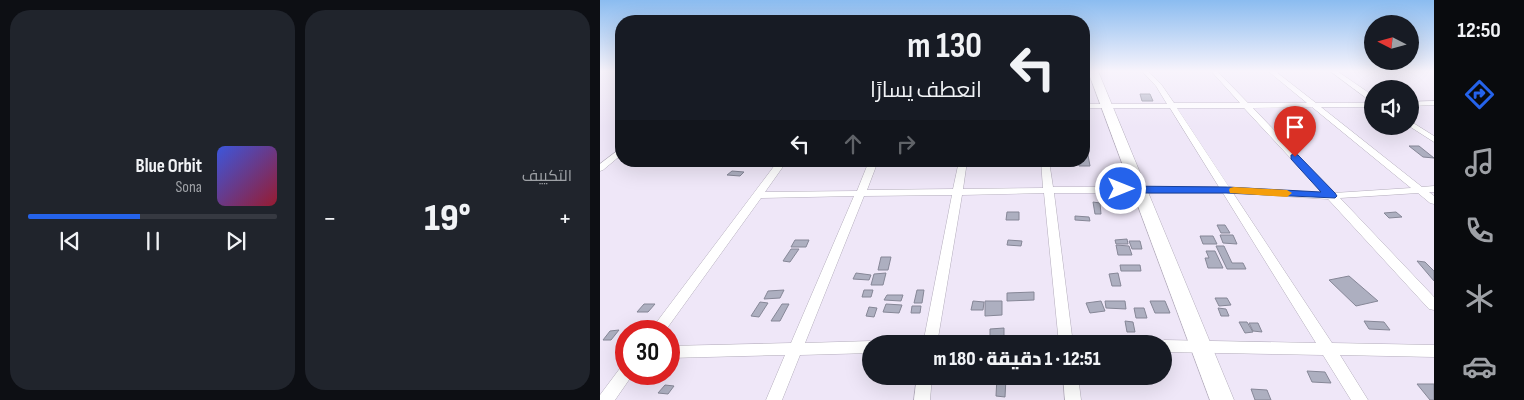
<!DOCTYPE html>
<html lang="ar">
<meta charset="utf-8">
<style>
:root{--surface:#171b24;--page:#20242c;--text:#f1f3f6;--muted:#9ea1a6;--line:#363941;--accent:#2563eb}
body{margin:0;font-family:"Sofia Sans Condensed",Cairo,sans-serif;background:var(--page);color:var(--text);direction:rtl;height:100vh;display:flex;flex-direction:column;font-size:19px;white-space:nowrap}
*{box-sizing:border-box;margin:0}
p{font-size:16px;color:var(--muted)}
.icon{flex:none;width:28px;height:28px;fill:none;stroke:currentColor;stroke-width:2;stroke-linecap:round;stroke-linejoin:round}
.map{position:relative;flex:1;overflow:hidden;direction:ltr}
.details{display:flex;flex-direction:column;gap:10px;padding:10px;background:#0d0f14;width:600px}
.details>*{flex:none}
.hud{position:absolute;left:15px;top:15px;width:475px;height:152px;border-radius:20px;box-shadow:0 5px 20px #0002;direction:rtl;background:#171b24;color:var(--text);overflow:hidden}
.needle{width:32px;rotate:276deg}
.fabs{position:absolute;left:764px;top:15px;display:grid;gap:10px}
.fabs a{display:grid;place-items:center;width:55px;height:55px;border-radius:50%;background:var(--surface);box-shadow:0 5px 20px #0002;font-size:25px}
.speed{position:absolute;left:15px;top:320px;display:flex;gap:10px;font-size:25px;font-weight:700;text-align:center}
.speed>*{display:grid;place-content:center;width:65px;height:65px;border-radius:50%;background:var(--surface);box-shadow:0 5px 20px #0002;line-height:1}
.speed .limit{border:8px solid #d22;background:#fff;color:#111}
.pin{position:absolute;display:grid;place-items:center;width:42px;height:42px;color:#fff;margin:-51px -21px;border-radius:50% 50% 50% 0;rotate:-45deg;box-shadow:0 0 5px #0007}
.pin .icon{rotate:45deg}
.me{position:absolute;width:55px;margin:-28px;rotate:90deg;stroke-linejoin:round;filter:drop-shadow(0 0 4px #0008)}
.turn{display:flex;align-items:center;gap:18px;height:105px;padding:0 25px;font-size:22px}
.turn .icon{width:65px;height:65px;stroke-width:2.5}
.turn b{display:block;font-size:35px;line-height:42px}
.lanes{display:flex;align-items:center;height:48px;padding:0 25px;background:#0003;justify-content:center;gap:25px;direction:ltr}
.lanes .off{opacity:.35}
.big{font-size:38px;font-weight:800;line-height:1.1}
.details .card{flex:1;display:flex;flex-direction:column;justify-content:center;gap:8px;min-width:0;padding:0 18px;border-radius:20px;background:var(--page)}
.song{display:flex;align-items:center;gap:15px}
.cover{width:60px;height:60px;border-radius:8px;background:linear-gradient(135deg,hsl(230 70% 55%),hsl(350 70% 35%))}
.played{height:5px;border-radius:2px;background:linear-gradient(90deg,var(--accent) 45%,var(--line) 45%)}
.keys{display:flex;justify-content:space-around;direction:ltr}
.heat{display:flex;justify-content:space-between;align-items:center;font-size:28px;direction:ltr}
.details .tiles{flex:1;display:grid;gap:10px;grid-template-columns:repeat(2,1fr)}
.trip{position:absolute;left:262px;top:335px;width:310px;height:50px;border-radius:25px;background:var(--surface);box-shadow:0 5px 20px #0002;font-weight:800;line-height:50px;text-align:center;direction:rtl}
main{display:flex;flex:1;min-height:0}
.tab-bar{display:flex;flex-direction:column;width:90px;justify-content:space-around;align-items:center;background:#090b0e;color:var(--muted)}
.tab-bar .icon{width:35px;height:35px}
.tab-bar .current{color:var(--accent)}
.tab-bar b{font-size:22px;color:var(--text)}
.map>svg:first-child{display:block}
.building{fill:#adafc0;stroke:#868797}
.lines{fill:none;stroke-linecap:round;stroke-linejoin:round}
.street-casing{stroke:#b4adbc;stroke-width:1}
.primary-casing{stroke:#b4adbc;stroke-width:1}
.street{fill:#fff;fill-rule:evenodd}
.primary{fill:#fff;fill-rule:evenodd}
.route{fill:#2563eb;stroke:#184099}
.slow{fill:#f59e0b}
</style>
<main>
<nav class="tab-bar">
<b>12:50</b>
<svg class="icon current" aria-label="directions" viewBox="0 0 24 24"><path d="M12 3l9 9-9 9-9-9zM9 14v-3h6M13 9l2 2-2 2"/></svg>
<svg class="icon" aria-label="music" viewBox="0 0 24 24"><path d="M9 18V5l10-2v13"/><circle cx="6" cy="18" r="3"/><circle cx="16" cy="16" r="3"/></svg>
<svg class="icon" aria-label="phone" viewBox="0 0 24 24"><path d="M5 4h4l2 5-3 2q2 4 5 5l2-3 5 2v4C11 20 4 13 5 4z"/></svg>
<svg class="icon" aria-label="climate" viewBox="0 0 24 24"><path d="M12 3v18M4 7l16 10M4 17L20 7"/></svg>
<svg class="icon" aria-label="car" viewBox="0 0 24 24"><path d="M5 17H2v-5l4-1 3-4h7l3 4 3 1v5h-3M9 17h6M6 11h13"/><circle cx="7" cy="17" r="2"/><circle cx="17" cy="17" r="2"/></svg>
</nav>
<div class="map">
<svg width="834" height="400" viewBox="0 0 834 400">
<rect width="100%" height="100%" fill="#efe7f8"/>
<path class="building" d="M540,94H550L553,101H542Z
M809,146H819L834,158L823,157Z
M484,155H488L490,166H479L478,161H484Z
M132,171L144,172L140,176L127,175Z
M493,202L500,203L501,214H495Z
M407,212H419V220H406Z
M796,212L802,217L789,218L784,213Z
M475,216L489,217L490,221L475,220Z
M617,225H625L630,233H621Z
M620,235H633L637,244L623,243Z
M600,236H613L617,244H603Z
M527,239L528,244H516L515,240Z
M195,240H209L206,247H191Z
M408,240L422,241L421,246L407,245Z
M529,241H540L542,249H532Z
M516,245L529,246L532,255H518Z
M616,246H624L632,263H643L646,269H627Z
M191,249H199L190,262L183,261Z
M606,251H615L623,268H608L605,258H609Z
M281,257H291L288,270H278Z
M817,261L825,262L834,271V281Z
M520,265H540L541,271H521Z
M256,273L271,275L269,280L253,279Z
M286,273L283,285H271L274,274Z
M518,273L521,286H512L509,274Z
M749,276L778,301L756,306L729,280Z
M184,290L180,298L164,299L168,291Z
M264,290H273L271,297H262Z
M317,290H324L322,303H314Z
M434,292V300L407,301V293Z
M287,295H303L301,301L284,300Z
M615,298H627L631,305L619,306Z
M373,301L384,302L383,310H371Z
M385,301H402V315L385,316Z
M501,301L505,311L490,313L486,303Z
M505,301H525L526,309L506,308Z
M550,301H565L570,313H555Z
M160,302L168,303L159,317L151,316Z
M44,304H55L48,312H37Z
M182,304H189L180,321H171Z
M286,304L302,305L299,313L283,312Z
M312,306H321L320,313H311Z
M269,307L277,308L274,317L266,316Z
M534,308H544L547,318H536Z
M618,308L626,309L629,316H621Z
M525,321L533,322L535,332H527Z
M764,321L784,322L790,330L769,329Z
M639,322H647L653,332L645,333Z
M649,323H658L662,332L653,331Z
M404,328V336L390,337V329Z
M19,330L11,340H3L10,331Z
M707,371L725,372L731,383L712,382Z
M397,377L406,378L405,397L396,396Z
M817,384H834V400H830Z
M65,385L74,386L68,394L58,393Z
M651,389L667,390L671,400H655Z"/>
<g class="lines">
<defs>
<path id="street" d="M542,71H548L561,84L574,103H640L611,71H617L648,103H707L668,71H675L716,103H772V107H721L822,187L834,186V192H829L834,196V204L830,203L818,193L740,198L834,297V310L829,309L728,199L633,193L732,343L834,345V357L740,355L768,400H751L723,355L564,352V344H558L564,340L716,343L623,193H454L473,344H459L444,193L362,195L337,344H323L352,195L264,196L205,343L271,341L277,344H271V353L200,355L182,400H166L185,355L69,358V346L191,343L254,196L161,198L65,331H50L178,161H187L165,192L257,191L269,161H278L267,190L353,189L359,161H367L363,189L443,188L441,161H449L453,187H619L570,108H484V104H567L556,86ZM712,107L811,188L734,193L653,108ZM577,108H644L723,193L629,187Z
M730,71H737L772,95V100H769Z
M834,101V105L810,106V102Z
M810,121L834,136V142L809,126Z
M21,148V155L3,170L0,171V164Z
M26,365V374H33L15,400H0V395L21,367Z
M317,376H332L330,400H314Z
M463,376H478L481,400H465Z"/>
<path id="primary" d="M488,71H498L634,400H610Z"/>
</defs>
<use href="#street" class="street-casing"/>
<use href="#primary" class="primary-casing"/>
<use href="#street" class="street"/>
<use href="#primary" class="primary"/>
</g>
<linearGradient id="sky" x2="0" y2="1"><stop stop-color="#8bbcf0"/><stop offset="0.56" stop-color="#f8f4fc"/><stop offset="1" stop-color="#f8f4fc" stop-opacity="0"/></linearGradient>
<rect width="834" height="127" fill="url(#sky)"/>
<path class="route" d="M695,154L698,155L735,193L737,196L735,198L626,193H521L515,189L521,186L626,187L721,192L691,159V155Z"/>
<path class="slow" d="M634,187L687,190L692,193L687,197L630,193L629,190L630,188Z"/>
</svg>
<div class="fabs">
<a><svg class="needle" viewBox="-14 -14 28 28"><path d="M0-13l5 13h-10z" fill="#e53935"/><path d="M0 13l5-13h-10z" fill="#9ea1a6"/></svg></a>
<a><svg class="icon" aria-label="sound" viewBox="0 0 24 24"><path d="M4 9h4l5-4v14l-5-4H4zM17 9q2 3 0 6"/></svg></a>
</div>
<div class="speed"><div class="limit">30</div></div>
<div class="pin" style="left:695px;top:157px;background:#d93025"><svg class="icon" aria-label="arrive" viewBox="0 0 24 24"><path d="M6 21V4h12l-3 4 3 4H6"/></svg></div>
<svg class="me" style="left:521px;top:189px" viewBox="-20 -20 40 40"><circle r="17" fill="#2563eb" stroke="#fff" stroke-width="3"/><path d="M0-11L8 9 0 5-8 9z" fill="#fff"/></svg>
<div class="trip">12:51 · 1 دقيقة · 180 m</div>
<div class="hud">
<div class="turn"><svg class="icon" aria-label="left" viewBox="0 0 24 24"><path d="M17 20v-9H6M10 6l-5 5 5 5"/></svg><div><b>130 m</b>انعطف يسارًا</div></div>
<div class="lanes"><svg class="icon" aria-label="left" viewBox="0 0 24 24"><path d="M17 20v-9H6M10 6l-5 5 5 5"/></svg><svg class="icon off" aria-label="ahead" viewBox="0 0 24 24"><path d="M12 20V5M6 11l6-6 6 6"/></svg><svg class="icon off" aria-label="right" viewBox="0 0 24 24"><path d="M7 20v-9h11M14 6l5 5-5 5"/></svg></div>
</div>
</div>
<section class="details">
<div class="tiles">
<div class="card"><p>التكييف</p>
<div class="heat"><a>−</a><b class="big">19°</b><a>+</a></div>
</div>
<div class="card">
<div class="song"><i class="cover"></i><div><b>Blue Orbit</b><p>Sona</p></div></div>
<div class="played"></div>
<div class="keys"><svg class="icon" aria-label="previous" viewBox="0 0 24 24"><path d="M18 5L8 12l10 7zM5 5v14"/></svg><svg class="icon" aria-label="pause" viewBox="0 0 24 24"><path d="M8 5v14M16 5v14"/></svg><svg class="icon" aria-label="next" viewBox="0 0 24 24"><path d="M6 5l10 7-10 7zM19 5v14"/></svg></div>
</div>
</div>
</section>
</main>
